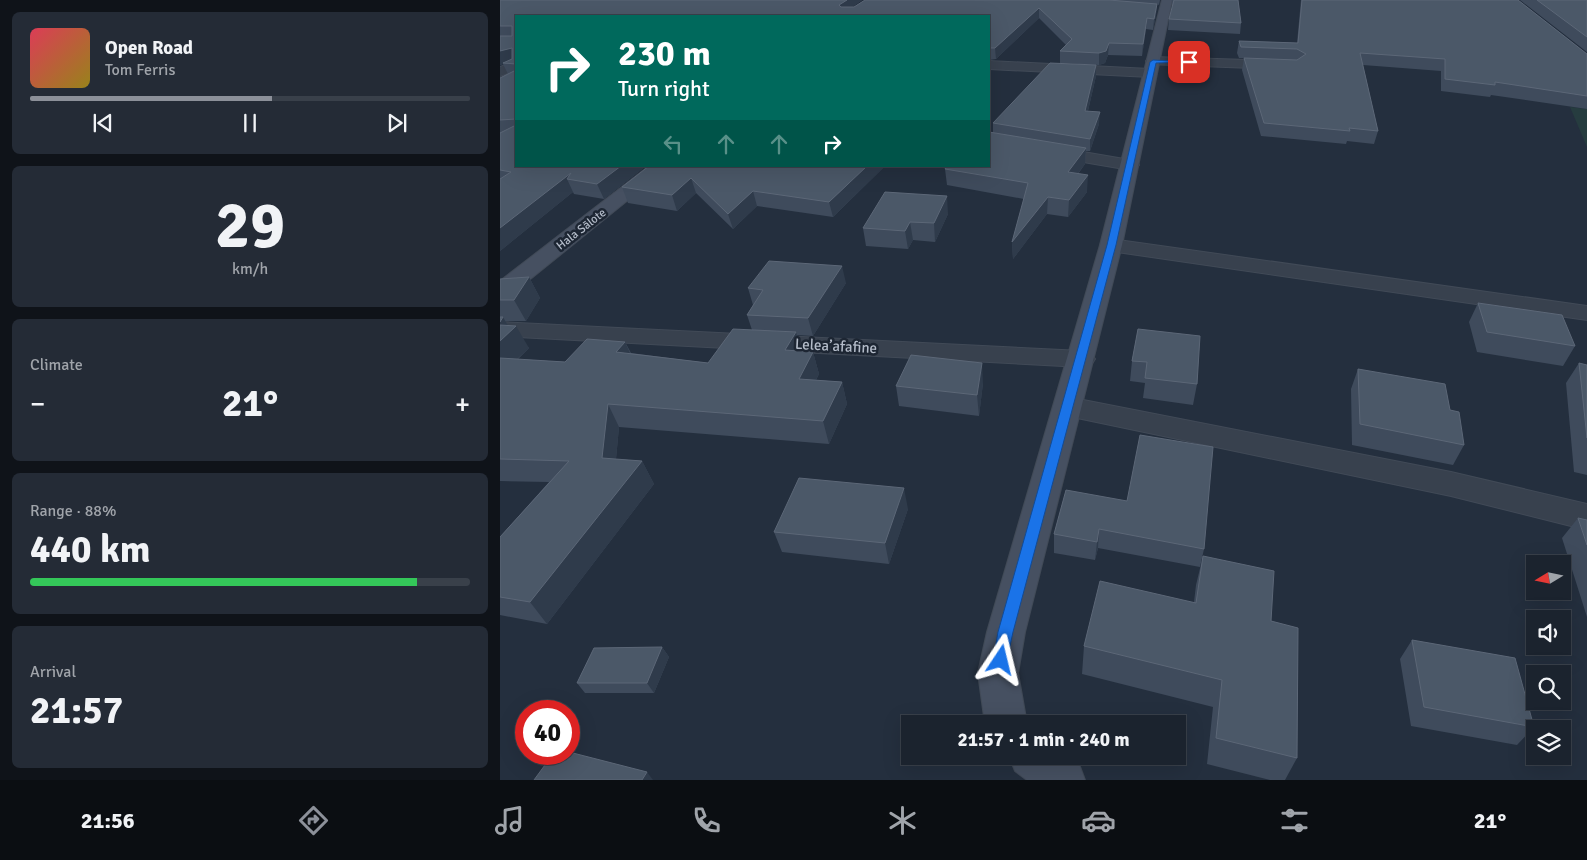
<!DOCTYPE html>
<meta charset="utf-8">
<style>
:root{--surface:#1b232e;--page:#242b36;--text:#f1f3f6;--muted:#a0a4aa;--line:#39404a;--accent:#8c9099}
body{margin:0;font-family:Signika,sans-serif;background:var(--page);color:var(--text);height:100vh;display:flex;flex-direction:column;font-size:19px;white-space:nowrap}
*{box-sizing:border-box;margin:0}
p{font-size:16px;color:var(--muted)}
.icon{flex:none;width:28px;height:28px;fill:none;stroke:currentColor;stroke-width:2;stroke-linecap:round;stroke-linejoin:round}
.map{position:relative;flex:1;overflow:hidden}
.sheet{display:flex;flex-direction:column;gap:12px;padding:12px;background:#0f1319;width:500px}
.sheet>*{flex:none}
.top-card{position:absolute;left:15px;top:15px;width:475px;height:152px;border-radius:0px;box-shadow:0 5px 20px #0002,0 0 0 1px var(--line);background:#00695c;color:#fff;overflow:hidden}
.needle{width:32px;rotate:260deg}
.fabs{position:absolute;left:1026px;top:555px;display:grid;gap:10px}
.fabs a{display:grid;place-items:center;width:45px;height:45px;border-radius:0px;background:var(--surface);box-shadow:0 5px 20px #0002,0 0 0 1px var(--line);font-size:25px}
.speed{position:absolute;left:15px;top:700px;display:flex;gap:10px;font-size:25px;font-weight:700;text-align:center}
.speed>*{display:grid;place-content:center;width:65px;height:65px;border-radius:50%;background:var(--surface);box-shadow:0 5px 20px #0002,0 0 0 1px var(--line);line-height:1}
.speed .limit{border:8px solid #d22;background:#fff;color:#111}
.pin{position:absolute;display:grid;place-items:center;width:42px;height:42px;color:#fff;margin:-21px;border-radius:10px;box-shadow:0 2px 8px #0006}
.me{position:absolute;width:55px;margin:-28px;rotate:10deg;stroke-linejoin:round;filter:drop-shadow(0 0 4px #0008)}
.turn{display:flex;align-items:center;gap:18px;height:105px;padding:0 20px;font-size:22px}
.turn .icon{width:65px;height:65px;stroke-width:2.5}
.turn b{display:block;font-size:35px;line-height:42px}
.lanes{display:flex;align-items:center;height:48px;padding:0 20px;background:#0003;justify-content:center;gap:25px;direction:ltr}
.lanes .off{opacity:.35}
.big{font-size:38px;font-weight:700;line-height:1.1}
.sheet .tile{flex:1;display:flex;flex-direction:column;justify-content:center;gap:8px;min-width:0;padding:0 18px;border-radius:8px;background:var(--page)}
.sheet .dial{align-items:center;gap:0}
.dial b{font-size:65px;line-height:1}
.song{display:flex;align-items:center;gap:15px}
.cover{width:60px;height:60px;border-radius:8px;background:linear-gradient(135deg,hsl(350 70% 55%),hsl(50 70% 35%))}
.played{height:5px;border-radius:2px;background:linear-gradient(90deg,var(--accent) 55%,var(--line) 55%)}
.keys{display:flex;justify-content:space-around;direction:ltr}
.heat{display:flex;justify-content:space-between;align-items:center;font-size:28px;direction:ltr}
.charge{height:8px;border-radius:4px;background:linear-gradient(90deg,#34c759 88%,var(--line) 0)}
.trip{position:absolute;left:401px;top:715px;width:285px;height:50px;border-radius:0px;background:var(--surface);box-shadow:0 5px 20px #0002,0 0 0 1px var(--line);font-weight:700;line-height:50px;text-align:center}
.dock{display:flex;height:80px;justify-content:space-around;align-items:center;background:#0b0e12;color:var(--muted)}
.dock .icon{width:35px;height:35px}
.dock .active{color:var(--accent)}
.dock b{font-size:22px;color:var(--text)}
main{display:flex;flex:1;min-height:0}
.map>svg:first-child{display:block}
.green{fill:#263c3f}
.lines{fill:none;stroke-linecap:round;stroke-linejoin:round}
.street-casing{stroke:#414a57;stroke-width:2}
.secondary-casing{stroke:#414a57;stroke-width:2}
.street{fill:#38414e;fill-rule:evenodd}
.secondary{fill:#465061;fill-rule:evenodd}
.wall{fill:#3f4b5c}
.shaded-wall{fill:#2f3b4b}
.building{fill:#4b5868;stroke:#5c6777}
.route{fill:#1a73e8;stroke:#114b97}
.labels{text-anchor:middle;stroke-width:5;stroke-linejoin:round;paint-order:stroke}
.far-street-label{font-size:12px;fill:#b4bcc9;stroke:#1d2633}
.street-label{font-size:15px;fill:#b4bcc9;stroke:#1d2633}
</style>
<main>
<section class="sheet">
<div class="tile">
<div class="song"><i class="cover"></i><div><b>Open Road</b><p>Tom Ferris</p></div></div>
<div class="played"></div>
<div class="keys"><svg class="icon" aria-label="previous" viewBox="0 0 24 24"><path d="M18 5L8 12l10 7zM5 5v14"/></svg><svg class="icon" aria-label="pause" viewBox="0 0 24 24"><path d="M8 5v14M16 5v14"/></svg><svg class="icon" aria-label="next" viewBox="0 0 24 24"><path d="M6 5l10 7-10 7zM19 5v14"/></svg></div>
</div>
<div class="tile dial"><b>29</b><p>km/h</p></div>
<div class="tile"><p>Climate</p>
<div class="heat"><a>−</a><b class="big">21°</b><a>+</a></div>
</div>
<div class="tile"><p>Range · 88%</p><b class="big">440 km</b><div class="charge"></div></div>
<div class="tile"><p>Arrival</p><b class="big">21:57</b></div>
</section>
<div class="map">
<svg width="1087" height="780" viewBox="0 0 1087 780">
<rect width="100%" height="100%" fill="#242f3e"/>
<path class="green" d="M1070,107L1087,109V147Z"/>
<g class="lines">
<defs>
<path id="street" d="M653,57L779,61L786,65L779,69L648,64L646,61L648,58Z
M16,61V70L0,76V67Z
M489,61L650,69L657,73L650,77L489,69Z
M489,136L630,160L636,161L639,165L636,169L630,170L489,146Z
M611,239L1087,306V320L603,250L600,245L603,240Z
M0,322L582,351L591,353L595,359L591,365L582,367L0,336Z
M568,397L951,472L1087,504V530L951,496L558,414L554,407L558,400Z"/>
<path id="secondary" d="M662,0H672L622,245L525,632L518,673L527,724H485L478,673L487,632L600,245Z
M149,166H170L8,297L0,299V281Z
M509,756H567L579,764L585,780H527L515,771Z"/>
</defs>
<use href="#street" class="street-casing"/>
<use href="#secondary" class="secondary-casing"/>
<use href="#street" class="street"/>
<use href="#secondary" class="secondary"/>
</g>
<path class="wall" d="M0,0H362L352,7H354L365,0H660L659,5L657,4L656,14L653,30L646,29L642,56L608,55L605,63L599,65L560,63V51L566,45L539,18L496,59L489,60V16H16V166H146L104,199L74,194L73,192L0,251V78L8,74L3,64L0,65Z
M672,0H738L741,23L740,34L668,30L669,19L672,6Z
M801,0H1018L1087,54V109L991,95L990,97L941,91V71L863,65L878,131L874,144L847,141L846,144L761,136L742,70L744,58H739L737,53L739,41L797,43Z
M1020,0H1087V52Z
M596,76L588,111L599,124L590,151H586L585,164L578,174L587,192L568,217L547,214L513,259L512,242L524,199L447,185L445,169L493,133V123Z
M149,166H385L333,217L257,206L233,229L196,193L177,211L128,203L122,187Z
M448,214L435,242L413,240L408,249L366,246L363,228Z
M29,277L40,298L26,321H5L8,326L29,348L18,359L65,362L125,342L131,353L208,363L252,330L247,315L253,305L248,288L346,283L313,336L297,335L301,352H313L319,374L316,380L342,382L347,404L329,444L119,427L116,459L142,461L154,484L47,624L0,615V537L49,482L0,481V279Z
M978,303L1075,346L1063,366L977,352L969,322Z
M638,329L697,384L693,405L643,398L645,383L630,381L632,361Z
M1079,363L1087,365V475L1074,472L1066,383Z
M858,369L950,410L964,445L953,465L852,445L851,389Z
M483,383L479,416L399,406L396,386Z
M566,490L704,549L700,567L598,548L595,560L554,553V534Z
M408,509L389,564L282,552L274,532Z
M1078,518L1087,520V617L1062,538Z
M703,556L771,621L797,758L785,780H770L707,764L713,707L582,674L584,646L694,602L696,585Z
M912,640L1034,727L1017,745L911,726L900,659Z
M162,647L169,657L154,693H85L77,683Z"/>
<path class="shaded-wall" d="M347,0H362L341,16L339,5Z
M657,4L656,14L653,30L654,19Z
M539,8V18L496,59L495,48Z
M647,18L646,29L642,56L643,44Z
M609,43L608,55L605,63L599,65V53Z
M12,48L16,58L3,63V64L0,65V51Z
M596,65V76L585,123V111Z
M600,112L599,124L590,151V139Z
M586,148L585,164L567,188L568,172Z
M121,166H146L104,199L97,184Z
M367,166H385L333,217L329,202Z
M71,173L67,179L73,192L0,251V228Z
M588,175L587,192L568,217L569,200Z
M191,178L196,193L177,211L172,195Z
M253,191L257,206L233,229L228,214Z
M447,196L448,214L435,242L434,223Z
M548,197L547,214L513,259L512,242Z
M410,222L413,240L408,249L405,231Z
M342,266L346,283L313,336L308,318Z
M29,277L40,298L26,321L14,300Z
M3,317L11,331L16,326L29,348L0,375V322Z
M296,332L302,354L285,350Z
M125,342L135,364L116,352Z
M313,352L319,374L305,401L299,379Z
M482,363L483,383L479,416L477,395Z
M342,382L347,404L329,444L323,421Z
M108,404L119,427L114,480L102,458Z
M142,461L154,484L47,624L30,602Z
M404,488L408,509L389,564L385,543Z
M599,529L598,548L595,560L597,542Z
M162,647L169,657L154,693L147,683Z
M147,772L153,780H142Z"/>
<path class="building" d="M0,0H347L339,5L341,7H354L365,0H609L657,4L654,19L647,18L643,44L609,43L606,51L599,53L560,51L572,39L539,8L495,48H489V16H16V64L3,63L12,59V48L0,51V36H12V26H0Z
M674,0H738L741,23L669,19Z
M802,0H1018L1087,54V96L995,82V85L945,79V59L860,53L878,131L849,128L850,131L764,123L744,58L797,60L806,54L797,49L741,47L739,41L798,43Z
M1037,0H1087V37Z
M550,63L596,65L585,111L600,112L590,139L493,123Z
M16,70V119L0,120V78Z
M16,125V166H121L97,184L67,179L71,173L0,228V179L11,172L0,170V133Z
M489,132L586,148L568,172L588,175L569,200L548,197L512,242L528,183L445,169L447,166H489Z
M149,166H367L329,202L253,191L228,214L191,178L172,195L122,187Z
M385,192L447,196L434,223L410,222L405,231L363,228Z
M269,261L342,266L308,318L247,315L263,290L248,288Z
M29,277L14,300H0V279Z
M978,303L1062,315L1075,346L987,332Z
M0,317H3L0,322Z
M0,325L16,326L0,341Z
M233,329L296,332L285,350L313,352L299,379L342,382L323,421L108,404L102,458L142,461L30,602L0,597V537L69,461L0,459V358L65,362L87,339L125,342L116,352L208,363Z
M638,329L700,336L697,384L645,378L647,362L632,361Z
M411,355L482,363L477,395L396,386Z
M1079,363L1087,365V438Z
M858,369L945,384L950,410L959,412L964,445L860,424Z
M640,435L713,447L704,549L599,529L597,542L554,534L566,490L627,501Z
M299,478L404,488L385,543L274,532Z
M1078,518L1087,520V545Z
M703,556L774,571L771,621L798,628L797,758L716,738L722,680L584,646L600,581L696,603Z
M912,640L1015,658L1034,727L924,707Z
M162,647L147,683H77L94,648Z
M69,752L147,772L142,780H34L53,754H69Z"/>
<path class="route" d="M653,60L691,62L656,63L616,245L513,632L506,665L501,667L495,665L493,660L498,632L607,245L650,62Z"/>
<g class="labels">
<g class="far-street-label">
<text transform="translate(81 229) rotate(-38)" y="4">Hala Sālote</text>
</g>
<g class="street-label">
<text transform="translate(336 346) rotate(3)" y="5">Lelea’afafine</text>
</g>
</g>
</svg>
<div class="fabs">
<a><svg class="needle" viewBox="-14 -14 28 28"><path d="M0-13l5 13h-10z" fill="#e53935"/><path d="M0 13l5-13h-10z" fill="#a0a4aa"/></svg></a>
<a><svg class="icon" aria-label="sound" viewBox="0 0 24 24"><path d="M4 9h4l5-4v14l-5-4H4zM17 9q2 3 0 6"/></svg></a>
<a><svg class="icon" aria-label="search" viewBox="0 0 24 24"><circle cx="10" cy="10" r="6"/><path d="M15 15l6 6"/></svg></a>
<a><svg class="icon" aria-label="layers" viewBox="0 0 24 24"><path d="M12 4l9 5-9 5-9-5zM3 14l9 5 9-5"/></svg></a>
</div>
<div class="speed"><div class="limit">40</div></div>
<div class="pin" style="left:689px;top:62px;background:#d93025"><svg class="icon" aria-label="arrive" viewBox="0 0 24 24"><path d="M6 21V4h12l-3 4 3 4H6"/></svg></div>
<svg class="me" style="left:501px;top:660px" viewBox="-20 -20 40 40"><path d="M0-17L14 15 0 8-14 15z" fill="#1a73e8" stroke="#fff" stroke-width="4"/></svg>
<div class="trip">21:57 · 1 min · 240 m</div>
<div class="top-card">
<div class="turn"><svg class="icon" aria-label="right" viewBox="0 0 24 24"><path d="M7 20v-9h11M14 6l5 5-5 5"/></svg><div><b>230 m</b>Turn right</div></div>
<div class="lanes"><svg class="icon off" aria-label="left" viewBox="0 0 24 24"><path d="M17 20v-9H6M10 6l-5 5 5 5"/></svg><svg class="icon off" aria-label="ahead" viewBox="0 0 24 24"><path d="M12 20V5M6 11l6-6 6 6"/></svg><svg class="icon off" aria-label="ahead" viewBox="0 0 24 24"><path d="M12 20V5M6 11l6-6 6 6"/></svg><svg class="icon" aria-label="right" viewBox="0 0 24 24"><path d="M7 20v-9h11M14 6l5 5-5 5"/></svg></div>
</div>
</div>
</main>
<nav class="dock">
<b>21:56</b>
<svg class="icon active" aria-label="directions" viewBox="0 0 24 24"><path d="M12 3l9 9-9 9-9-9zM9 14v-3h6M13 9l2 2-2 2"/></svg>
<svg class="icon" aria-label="music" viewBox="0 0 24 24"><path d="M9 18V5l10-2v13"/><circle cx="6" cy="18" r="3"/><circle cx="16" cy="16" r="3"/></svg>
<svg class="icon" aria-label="phone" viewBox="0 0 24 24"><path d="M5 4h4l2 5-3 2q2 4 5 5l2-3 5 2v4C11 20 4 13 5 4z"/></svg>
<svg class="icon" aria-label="climate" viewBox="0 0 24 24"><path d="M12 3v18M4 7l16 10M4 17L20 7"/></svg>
<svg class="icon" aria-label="car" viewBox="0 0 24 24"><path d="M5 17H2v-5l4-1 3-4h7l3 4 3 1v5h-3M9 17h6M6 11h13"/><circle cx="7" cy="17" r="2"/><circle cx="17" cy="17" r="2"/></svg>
<svg class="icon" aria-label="filters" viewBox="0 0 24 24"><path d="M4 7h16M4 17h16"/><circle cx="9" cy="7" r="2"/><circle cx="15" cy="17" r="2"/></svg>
<b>21°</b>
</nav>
